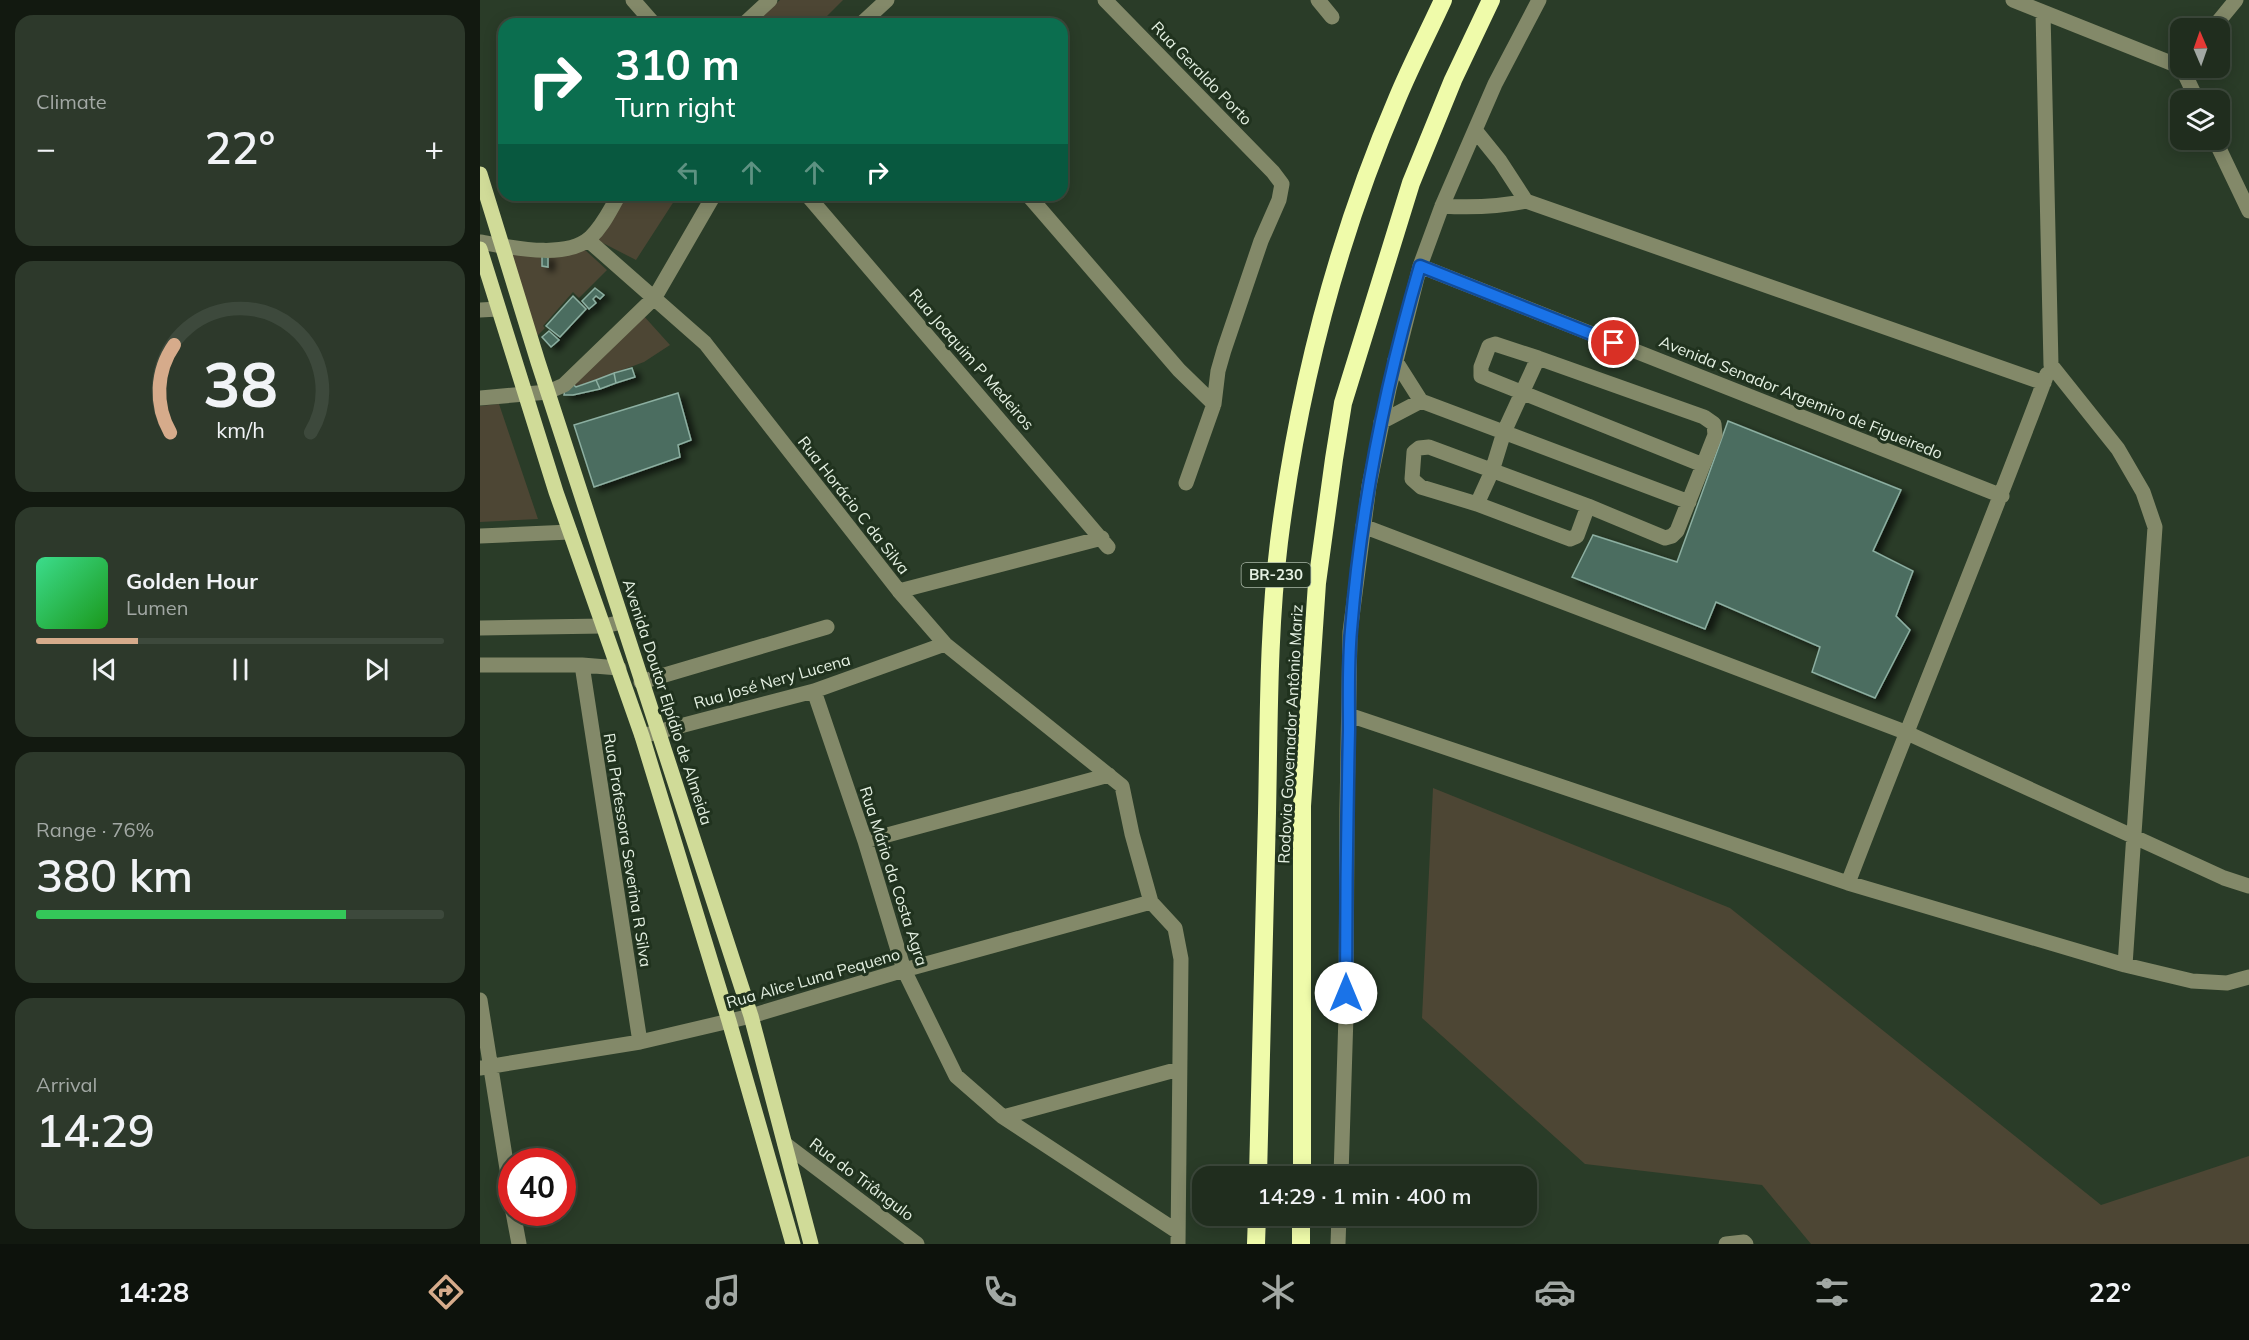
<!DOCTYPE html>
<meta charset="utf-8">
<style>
:root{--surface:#202d1e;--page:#2d392b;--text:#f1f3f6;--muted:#a2a8a4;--line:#3d493c;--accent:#d6ab8b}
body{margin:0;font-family:Mulish,sans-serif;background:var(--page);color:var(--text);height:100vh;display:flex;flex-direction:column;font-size:22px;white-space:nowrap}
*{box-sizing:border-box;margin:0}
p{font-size:20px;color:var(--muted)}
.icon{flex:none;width:33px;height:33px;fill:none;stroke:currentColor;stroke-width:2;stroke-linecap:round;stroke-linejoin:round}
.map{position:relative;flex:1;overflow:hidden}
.sheet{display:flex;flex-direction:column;gap:15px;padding:15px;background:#121910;width:480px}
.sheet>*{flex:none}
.guide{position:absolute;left:18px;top:18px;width:570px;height:183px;border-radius:18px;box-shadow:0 3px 15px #0003,0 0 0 2px var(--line);background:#0b6e4f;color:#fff;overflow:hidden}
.needle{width:39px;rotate:358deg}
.fabs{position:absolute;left:1690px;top:18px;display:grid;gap:12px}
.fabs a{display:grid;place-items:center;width:60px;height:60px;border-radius:12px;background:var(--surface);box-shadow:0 3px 15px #0003,0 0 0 2px var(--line);font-size:30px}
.speed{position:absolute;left:18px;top:1148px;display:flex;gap:12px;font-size:30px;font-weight:700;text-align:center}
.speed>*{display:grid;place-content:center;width:78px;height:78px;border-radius:50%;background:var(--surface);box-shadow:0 3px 15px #0003,0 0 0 2px var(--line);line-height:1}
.speed .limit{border:9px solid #d22;background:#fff;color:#111}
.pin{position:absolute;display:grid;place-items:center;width:51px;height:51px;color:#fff;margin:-26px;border:3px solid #fff;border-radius:50%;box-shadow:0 2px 6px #0007}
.me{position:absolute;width:66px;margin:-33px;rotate:0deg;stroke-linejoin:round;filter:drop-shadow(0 0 4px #0008)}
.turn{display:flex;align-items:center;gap:21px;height:126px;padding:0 18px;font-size:27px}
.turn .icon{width:78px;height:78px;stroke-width:2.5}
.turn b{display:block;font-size:42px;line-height:51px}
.lanes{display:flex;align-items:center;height:57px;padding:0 18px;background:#0003;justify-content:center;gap:30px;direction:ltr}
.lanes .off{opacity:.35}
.big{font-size:45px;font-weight:600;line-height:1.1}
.sheet .tile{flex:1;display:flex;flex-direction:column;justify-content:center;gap:9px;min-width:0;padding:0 21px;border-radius:18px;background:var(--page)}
.sheet .dial{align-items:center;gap:0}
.dial svg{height:156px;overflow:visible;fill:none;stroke:var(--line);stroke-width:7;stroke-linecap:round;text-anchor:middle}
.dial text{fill:var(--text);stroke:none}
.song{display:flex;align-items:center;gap:18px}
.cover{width:72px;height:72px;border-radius:9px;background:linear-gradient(135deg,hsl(150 70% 55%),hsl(120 70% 35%))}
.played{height:6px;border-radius:3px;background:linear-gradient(90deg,var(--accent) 25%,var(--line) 25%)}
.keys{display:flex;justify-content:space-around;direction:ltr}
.heat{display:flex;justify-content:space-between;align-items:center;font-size:33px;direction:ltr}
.charge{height:9px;border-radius:4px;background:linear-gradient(90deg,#34c759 76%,var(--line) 0)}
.trip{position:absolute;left:712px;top:1166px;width:345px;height:60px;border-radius:18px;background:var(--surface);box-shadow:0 3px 15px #0003,0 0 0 2px var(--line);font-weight:600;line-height:60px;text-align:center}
.dock{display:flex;height:96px;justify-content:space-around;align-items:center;background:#0d120c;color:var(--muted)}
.dock .icon{width:42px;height:42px}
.dock .active{color:var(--accent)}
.dock b{font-size:27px;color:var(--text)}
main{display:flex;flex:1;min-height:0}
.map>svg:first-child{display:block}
.green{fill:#4d4634}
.building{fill:#4c6d60;stroke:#8cafa1;stroke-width:1.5;filter:url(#shadow)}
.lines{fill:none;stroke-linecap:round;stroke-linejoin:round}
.minor{stroke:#838969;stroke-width:15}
.major{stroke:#d0db98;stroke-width:15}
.highway{stroke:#effbaa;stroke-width:18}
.route-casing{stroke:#114b97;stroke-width:15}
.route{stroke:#1a73e8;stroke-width:10}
.labels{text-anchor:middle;stroke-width:6;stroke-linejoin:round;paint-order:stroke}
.shield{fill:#20321e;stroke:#a9b7a7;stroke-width:1.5}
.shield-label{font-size:15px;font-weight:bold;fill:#e4f0e2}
.street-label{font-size:16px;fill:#e4f0e2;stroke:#20321e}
</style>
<main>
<section class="sheet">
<div class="tile"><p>Climate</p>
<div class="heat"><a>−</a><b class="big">22°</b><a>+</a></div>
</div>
<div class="tile dial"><svg viewBox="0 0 100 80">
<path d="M14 69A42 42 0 1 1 86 69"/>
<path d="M14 69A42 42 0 0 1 16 24" stroke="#d6ab8b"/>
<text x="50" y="56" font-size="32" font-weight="700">38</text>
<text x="50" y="72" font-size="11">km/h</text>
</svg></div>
<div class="tile">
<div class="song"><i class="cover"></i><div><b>Golden Hour</b><p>Lumen</p></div></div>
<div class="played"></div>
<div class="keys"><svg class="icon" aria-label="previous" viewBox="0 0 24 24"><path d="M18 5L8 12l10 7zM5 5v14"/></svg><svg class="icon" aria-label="pause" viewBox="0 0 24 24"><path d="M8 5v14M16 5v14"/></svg><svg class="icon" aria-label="next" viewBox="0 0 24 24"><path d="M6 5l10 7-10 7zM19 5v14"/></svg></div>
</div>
<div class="tile"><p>Range · 76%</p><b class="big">380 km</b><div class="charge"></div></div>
<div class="tile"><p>Arrival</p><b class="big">14:29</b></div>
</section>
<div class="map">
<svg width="1769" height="1244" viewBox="0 0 1769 1244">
<defs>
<filter id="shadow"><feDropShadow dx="6" dy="4" stdDeviation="3" flood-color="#0009"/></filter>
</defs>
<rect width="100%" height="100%" fill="#2a3c28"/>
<path class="green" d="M300,0H363L339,24H273Z
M144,195H198L156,260L117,240Z
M25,249H104L127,270L99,298L93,292L63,326L65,328L54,339Z
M162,314L190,345L164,362L96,387L90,382Z
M19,404L58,519L0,522V406Z
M953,788L1250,908L1621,1205L1769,1156V1244H1331L1282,1185L1105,1164L942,1018Z"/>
<path class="building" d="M62,256H68V267L62,266Z
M115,288L124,295L120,299L116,296L113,299L116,303L109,309L102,301Z
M93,296L106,309L80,337L66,326Z
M69,331L79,340L71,347L62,337Z
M152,368L155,377L136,383L134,373Z
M134,373L136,383L120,389L116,380Z
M116,380L120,389L93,395H84L85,387L90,382L96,387Z
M198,393L211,440L198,445L200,457L114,487L94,425Z
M1248,421L1421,490L1393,551L1433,571L1416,616L1430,630L1395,698L1332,672L1340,647L1236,602L1225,629L1092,577L1113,535L1197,562Z"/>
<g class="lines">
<path class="minor" d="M153,0L174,24
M625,0L793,172L802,184L799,200L781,241L744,350L738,371L734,404L706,483
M838,0L852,17
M1533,0L1701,67
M1563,12L1571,365L1638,449L1663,492L1675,527L1645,965
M264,24L290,0
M381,24L407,0
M1733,28L1756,0
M1702,68L1717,100
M995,130L1020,161L1046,201
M1735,140L1769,211
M327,195L628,547
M548,195L699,370L734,404
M962,206C991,208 1017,207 1046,201L1564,383
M108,240L225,343L419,591L465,644L642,786L652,834L671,902L695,928L701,959L698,1244
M0,242C30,247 85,260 110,238C123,226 130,210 139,195
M940,266L1522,496
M0,310L18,309
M1058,358L1224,417L1234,424L1235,435L1197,531L1192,536L1185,538L1108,506L949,447L939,448L934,452L932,479L941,487L997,504L1090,539L1097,536L1108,506
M915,360L941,401L1209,502
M0,398L68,392L84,385L175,297L234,195
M901,422L941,401
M997,504L1012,471L1024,432L1058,358L1015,344L1009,346L1001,367V376L1223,465
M883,526L1425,732L1744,878L1769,886
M0,536L90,532
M419,591L622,538
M0,628L124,626L142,622
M0,665H102L139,668
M102,665L160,1042
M161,682L347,627
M334,691L385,841L424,970L476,1076L523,1117L698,1232
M869,715L1368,883L1645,965L1712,981L1747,983L1769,977
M162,736L334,691L465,644
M385,841L629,775
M1368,883C1433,713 1503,545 1567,374
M0,1000L32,1200
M0,1068L160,1042L271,1016L424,970L671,902
M523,1117L699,1069
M305,1144L437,1244
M861,1176L866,1015L867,811L870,632L889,486L909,389L940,266L962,206L995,130L1015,84L1059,0
M33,1212L39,1244
M858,1244L859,1215
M1246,1244L1264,1242L1266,1244"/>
<path class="major" d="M0,174L58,362L271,1016L331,1244
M0,249L76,492L162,736L249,1021L313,1244"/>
<path class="highway" d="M778,1176C782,1055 785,934 787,813C789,722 788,632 799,542C818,390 857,239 917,99C931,65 948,33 963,0
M822,1176V806L837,583L854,459L863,403L931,183L973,80L1011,0
M776,1244L777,1215
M821,1244V1215"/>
</g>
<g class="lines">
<defs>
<path id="route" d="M866,993C866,905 867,818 869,730C869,697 868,663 871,630C881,507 905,385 940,266L1134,343"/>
</defs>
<use href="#route" class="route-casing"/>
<use href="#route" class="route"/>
</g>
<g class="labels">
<rect class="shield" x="761.5" y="563" width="69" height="24" rx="4.5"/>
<g class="shield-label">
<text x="796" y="580">BR-230</text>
</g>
<g class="street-label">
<text transform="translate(722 73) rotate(46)" y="6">Rua Geraldo Porto</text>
<text transform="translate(492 359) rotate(49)" y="6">Rua Joaquim P Medeiros</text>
<text transform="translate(1321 397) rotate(22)" y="6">Avenida Senador Argemiro de Figueiredo</text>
<text transform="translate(374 505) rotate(52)" y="6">Rua Horácio C da Silva</text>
<text transform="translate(292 681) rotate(-16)" y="6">Rua José Nery Lucena</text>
<text transform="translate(188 702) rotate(72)" y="6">Avenida Doutor Elpídio de Almeida</text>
<text transform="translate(810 734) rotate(-87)" y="6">Rodovia Governador Antônio Mariz</text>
<text transform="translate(148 850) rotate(81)" y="6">Rua Professora Severina R Silva</text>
<text transform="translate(414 876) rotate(72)" y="6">Rua Mário da Costa Agra</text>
<text transform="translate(333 978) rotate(-16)" y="6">Rua Alice Luna Pequeno</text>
<text transform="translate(382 1179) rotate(37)" y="6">Rua do Triângulo</text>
</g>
</g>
</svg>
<div class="fabs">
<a><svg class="needle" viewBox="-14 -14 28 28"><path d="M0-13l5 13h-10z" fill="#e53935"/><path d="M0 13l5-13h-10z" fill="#a2a8a4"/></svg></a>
<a><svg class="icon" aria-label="layers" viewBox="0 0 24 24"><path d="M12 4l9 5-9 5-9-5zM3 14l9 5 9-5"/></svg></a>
</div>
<div class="speed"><div class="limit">40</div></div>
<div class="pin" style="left:1134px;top:343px;background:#d93025"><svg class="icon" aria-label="arrive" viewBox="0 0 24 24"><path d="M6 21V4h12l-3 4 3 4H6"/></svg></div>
<svg class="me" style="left:866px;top:993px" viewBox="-20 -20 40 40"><circle r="19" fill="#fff"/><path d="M0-13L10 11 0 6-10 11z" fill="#1a73e8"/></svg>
<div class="trip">14:29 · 1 min · 400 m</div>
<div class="guide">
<div class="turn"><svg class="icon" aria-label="right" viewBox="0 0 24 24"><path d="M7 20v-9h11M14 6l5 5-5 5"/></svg><div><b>310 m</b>Turn right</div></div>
<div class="lanes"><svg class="icon off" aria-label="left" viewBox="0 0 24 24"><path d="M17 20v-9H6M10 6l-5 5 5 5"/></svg><svg class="icon off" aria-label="ahead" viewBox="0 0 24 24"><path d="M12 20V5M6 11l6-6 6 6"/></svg><svg class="icon off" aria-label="ahead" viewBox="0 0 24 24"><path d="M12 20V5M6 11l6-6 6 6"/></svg><svg class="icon" aria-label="right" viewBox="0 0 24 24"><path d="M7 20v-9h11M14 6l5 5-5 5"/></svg></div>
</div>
</div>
</main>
<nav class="dock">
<b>14:28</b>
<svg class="icon active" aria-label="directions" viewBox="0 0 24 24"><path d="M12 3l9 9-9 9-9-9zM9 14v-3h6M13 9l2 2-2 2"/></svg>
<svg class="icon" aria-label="music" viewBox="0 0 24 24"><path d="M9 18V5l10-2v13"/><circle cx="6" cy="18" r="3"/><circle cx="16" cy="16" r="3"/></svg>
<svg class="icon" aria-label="phone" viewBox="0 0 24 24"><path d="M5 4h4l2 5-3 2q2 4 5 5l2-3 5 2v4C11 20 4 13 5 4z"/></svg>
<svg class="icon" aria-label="climate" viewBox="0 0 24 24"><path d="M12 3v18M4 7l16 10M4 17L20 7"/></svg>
<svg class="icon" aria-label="car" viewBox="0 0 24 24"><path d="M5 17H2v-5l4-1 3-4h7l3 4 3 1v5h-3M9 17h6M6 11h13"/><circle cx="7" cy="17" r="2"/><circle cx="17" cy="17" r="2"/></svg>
<svg class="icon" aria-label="filters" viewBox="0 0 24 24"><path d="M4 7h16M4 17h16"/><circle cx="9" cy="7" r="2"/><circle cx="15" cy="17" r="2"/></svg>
<b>22°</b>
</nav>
